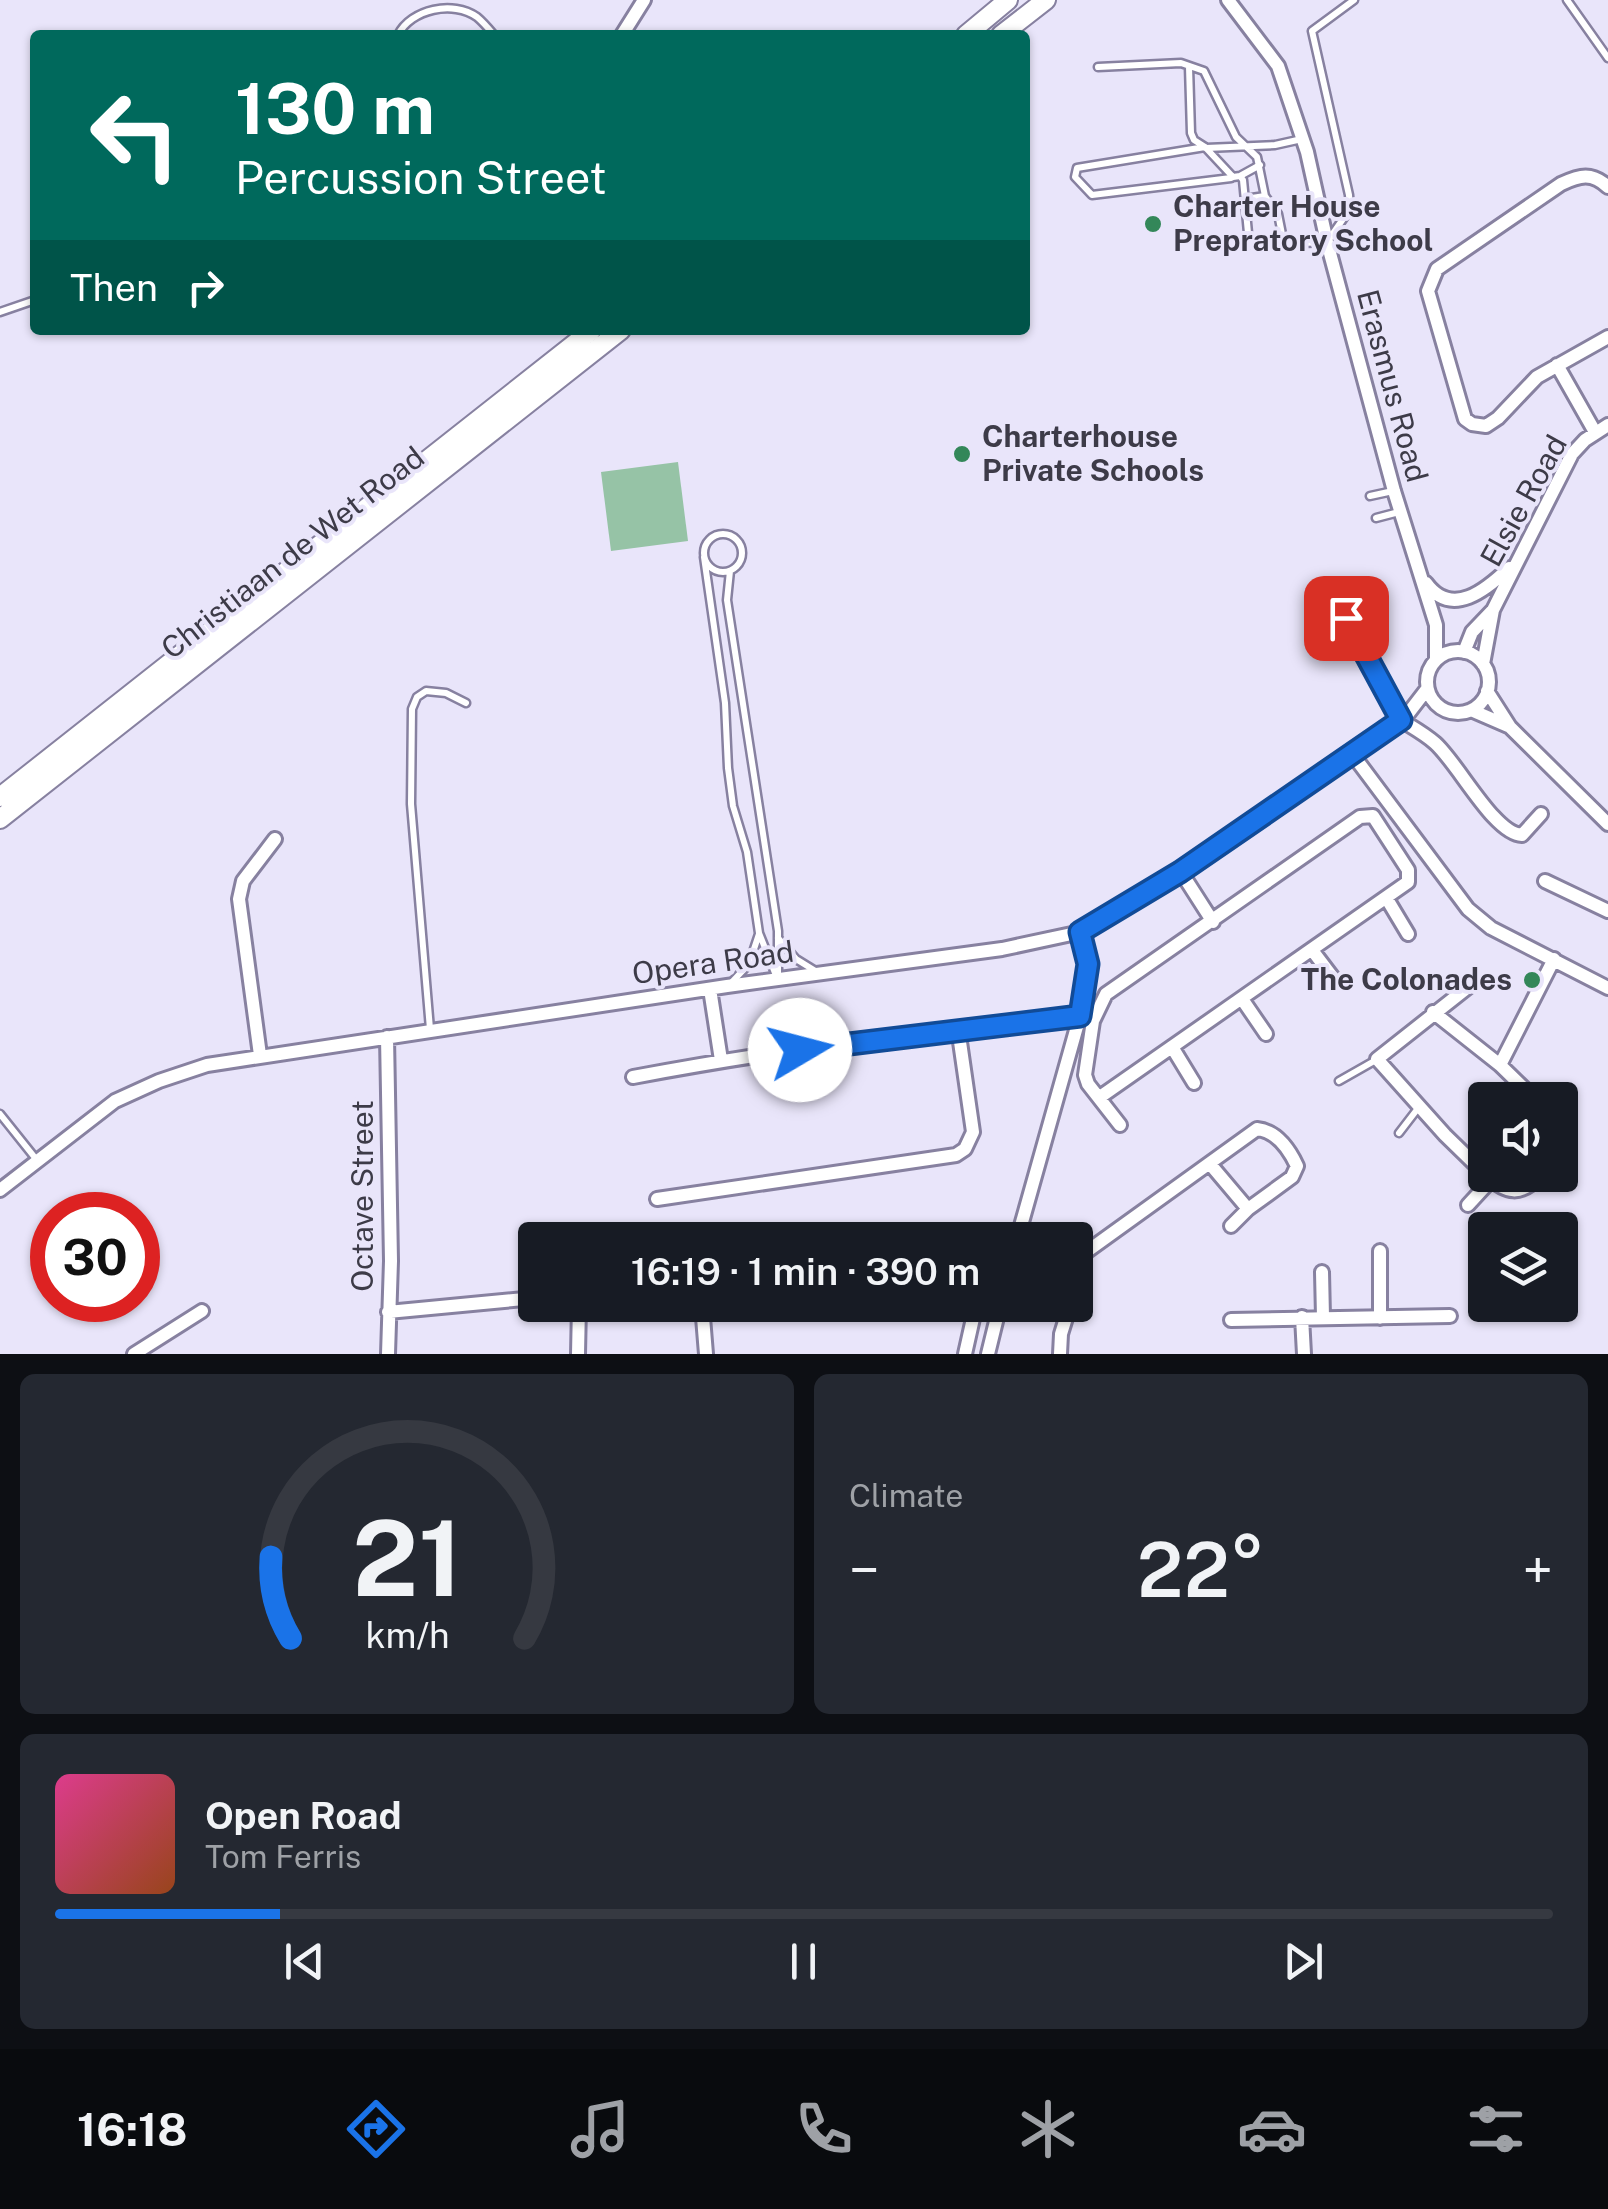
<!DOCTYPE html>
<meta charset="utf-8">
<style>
:root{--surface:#171b24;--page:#242831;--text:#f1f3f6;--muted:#9ea1a6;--line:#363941;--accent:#1a73e8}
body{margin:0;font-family:"Public Sans",sans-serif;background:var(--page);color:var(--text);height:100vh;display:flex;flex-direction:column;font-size:38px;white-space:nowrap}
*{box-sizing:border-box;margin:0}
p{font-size:32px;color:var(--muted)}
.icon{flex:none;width:55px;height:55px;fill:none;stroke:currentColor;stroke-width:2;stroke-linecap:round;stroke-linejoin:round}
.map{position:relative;height:1354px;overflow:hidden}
.sheet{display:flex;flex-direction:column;gap:20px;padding:20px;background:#0d0f14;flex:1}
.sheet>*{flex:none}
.banner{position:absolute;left:30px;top:30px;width:1000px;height:305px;border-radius:10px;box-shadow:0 2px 8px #0004;background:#00695c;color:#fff;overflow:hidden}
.tools{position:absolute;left:1468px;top:1082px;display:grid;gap:20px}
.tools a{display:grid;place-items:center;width:110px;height:110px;border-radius:10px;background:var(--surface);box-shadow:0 2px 8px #0004;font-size:50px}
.speed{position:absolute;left:30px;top:1192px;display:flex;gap:20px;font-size:50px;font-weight:700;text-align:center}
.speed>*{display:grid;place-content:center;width:130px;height:130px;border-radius:50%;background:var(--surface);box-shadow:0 2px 8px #0004;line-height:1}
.speed .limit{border:15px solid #d22;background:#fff;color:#111}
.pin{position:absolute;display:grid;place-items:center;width:85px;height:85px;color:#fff;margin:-42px;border-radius:20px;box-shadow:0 5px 15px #0006}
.me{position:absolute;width:110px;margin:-55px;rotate:82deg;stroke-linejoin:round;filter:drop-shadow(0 0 8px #0008)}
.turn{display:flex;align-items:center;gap:35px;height:210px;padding:0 40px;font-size:45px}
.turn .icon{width:130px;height:130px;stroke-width:2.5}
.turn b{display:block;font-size:70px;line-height:85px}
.then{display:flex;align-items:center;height:95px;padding:0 40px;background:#0003;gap:20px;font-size:38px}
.big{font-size:75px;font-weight:600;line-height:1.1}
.sheet .card{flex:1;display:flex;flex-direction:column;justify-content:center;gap:15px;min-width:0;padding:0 35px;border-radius:15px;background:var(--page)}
.sheet .dial{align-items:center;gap:0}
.dial svg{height:260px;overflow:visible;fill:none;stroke:var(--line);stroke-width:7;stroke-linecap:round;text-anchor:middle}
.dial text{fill:var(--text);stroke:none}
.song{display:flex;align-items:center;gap:30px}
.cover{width:120px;height:120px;border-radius:15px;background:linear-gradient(135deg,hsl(330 70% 55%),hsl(20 70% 35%))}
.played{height:10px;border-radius:5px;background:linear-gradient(90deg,var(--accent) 15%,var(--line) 15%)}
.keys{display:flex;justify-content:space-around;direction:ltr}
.heat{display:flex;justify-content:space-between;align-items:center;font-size:55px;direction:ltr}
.sheet .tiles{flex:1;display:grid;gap:20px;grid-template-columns:1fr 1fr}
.card:last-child{grid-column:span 2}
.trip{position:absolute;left:518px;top:1222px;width:575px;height:100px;border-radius:10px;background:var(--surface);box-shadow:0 2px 8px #0004;font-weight:600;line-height:100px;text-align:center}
.tabs{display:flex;height:160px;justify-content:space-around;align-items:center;background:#090b0e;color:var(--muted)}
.tabs .icon{width:70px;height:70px}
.tabs .on{color:var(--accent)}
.tabs b{font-size:45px;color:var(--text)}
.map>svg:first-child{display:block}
.green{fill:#96c3a6}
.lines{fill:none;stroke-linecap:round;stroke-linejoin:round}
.lane-casing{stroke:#8781a0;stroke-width:11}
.street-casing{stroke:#8781a0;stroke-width:18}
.secondary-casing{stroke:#8781a0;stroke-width:22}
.lane{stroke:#fff;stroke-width:6}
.street{stroke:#fff;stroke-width:12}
.secondary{stroke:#fff;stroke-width:18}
.route-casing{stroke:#114b97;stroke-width:25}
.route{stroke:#1a73e8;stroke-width:18}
.poi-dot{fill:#338759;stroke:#e9e5fa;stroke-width:4}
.labels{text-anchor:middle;stroke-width:8;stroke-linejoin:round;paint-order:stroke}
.poi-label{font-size:30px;font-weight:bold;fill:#3d3b48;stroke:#e9e5fa;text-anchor:start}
.street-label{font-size:30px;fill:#3d3b48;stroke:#e9e5fa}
</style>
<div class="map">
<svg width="1608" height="1354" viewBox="0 0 1608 1354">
<rect width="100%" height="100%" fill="#e9e5fa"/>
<path class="green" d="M678,462L688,541L611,551L601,472Z"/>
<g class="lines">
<defs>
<path id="lane" d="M1567,0L1608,58
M398,35C411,9 453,0 477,17C483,22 489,29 494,35
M1098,67L1181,63L1204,71L1236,137L1257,157L1265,196L1278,214L1284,244
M1189,67L1191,133L1194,140L1205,147L1083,167L1077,168L1075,177L1092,195L1231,178
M1205,147L1233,177L1240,176L1243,180L1248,233L1253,245L1327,242L1350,209L1349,195L1312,31L1354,0
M1206,148L1275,145L1302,139
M1240,176L1260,165
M1245,199L1265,196
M0,312L35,300
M1370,496L1393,491
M1376,518L1399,512
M704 553a19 19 0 1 1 38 0a19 19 0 1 1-38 0Z
M704,557L725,703L728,768L733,806L747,852L759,933L777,978
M730,571L727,600L778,931V975
M1345,618L1400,718
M778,938L796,959L817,972
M732,982L749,964L759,934
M430,1029L411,804L412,709L417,697L426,691L446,693L466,703
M1339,1081L1376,1060
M0,1114L36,1159
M1399,1133L1419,1107"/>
<path id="street" d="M1228,0L1278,66L1307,152L1327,242L1394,491L1436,625V660
M622,35L644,0
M1608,187C1592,172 1580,175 1561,184L1437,269L1428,291L1465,419L1472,424L1486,426L1498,418L1537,377L1608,337
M1557,365L1595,432
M1426,583C1452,619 1487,589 1509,568
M1427 682a31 31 0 1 1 62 0a31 31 0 1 1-62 0Z
M1464,652L1472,632L1493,610
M1483,664L1493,610L1572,454L1585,440L1608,425
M1487,691L1510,727L1608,824
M1471,710L1508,726
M1401,720C1412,727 1425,734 1435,743C1458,763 1494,834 1522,835L1541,814
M1353,755L1468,909L1491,928L1608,988
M1181,872L1213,922
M1545,881L1608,911
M1387,899L1408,934
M1312,950L1337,983
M1477,980L1377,1059L1445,1135L1485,1174
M710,989L721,1060
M1242,999L1266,1034
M1433,1012L1500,1065L1536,1100
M387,1037L391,1261L388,1354
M1172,1047L1194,1083
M260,1055L239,899L243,881L275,839
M1500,1065L1554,959
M633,1077C781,1049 930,1030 1080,1016
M1100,1097L1408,882V870L1373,816L1360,817L1106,994L1093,1021L1085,1075L1088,1084L1120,1125
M1560,1122L1567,1129L1569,1138L1560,1151
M1210,1164L1248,1209L1231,1226
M1486,1175C1506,1194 1521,1197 1540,1175
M0,1190L115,1101L159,1081L207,1065L727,986L1002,949L1081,932L1181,872L1353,755L1407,715L1427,689
M657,1199L956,1155L965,1149L973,1132L958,1028
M1468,1205L1491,1180
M1017,1240L1080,1016L1088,964L1081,932
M1380,1251V1318
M1075,1260L1257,1129C1276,1131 1289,1149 1297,1166L1292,1177L1248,1209
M1322,1272L1323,1317
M702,1305L706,1354
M388,1312L535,1298
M1302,1317L1304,1354
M1231,1320L1450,1316
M134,1354L202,1311
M578,1354L579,1305
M965,1354L976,1305
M988,1354L1000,1305
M1060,1354L1061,1334L1070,1305"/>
<path id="secondary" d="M966,35L1008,0
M1001,35L1046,0
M0,797L592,330
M0,819L621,330"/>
</defs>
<use href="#lane" class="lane-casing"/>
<use href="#street" class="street-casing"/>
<use href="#secondary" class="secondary-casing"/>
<use href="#lane" class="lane"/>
<use href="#street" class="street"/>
<use href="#secondary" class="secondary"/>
</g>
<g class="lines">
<defs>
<path id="route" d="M800,1050L1080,1016L1088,964L1080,932L1180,872L1401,720L1346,618"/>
</defs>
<use href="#route" class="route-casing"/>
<use href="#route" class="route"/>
</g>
<g class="poi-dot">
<circle cx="1153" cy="224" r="10"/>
<circle cx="962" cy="454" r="10"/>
<circle cx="1532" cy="980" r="10"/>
</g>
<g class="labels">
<g class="poi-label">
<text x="1173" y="217">Charter House<tspan x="1173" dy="34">Prepratory School</tspan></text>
<text x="982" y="447">Charterhouse<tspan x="982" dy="34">Private Schools</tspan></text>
<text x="1512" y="990" text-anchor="end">The Colonades</text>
</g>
<g class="street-label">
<text transform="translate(1392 386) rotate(75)" y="10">Erasmus Road</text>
<text transform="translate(1524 501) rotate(-61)" y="10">Elsie Road</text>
<text transform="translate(293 553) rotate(-38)" y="10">Christiaan de Wet Road</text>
<text transform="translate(713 963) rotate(-8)" y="10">Opera Road</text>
<text transform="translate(363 1196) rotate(-90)" y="10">Octave Street</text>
</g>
</g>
</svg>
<div class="tools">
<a><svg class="icon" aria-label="sound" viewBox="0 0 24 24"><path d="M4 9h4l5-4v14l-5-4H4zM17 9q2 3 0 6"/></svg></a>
<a><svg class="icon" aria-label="layers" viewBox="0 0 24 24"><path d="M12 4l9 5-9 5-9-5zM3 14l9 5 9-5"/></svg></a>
</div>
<div class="speed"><div class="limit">30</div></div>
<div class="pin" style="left:1346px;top:618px;background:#d93025"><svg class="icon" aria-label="arrive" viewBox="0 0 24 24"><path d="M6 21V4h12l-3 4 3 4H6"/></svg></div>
<svg class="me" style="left:800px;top:1050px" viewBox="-20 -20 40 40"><circle r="19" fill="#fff"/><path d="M0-13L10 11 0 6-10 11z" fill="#1a73e8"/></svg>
<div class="trip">16:19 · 1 min · 390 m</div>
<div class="banner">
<div class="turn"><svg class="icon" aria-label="left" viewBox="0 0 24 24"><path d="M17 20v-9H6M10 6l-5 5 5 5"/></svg><div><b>130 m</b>Percussion Street</div></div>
<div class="then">Then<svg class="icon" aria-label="right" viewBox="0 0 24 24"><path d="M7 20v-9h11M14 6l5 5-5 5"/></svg></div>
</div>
</div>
<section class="sheet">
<div class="tiles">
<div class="card dial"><svg viewBox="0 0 100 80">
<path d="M14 69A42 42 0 1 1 86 69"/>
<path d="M14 69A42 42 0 0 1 8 44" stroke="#1a73e8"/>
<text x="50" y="56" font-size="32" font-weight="700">21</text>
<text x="50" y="72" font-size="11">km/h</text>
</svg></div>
<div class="card"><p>Climate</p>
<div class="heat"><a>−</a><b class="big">22°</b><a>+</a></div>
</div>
<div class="card">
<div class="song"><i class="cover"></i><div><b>Open Road</b><p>Tom Ferris</p></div></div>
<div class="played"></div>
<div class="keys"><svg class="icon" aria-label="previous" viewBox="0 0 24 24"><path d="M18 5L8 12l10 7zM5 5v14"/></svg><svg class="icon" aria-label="pause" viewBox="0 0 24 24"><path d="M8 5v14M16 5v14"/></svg><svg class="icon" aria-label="next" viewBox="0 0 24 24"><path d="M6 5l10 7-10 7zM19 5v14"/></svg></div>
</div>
</div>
</section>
<nav class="tabs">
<b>16:18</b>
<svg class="icon on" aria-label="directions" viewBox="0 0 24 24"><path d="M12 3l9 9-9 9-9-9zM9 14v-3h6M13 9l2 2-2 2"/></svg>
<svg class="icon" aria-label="music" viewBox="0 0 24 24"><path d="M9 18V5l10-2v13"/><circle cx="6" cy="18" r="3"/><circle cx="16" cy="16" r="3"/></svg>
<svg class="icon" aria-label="phone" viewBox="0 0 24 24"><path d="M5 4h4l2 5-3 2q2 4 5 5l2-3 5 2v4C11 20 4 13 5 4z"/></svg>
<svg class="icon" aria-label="climate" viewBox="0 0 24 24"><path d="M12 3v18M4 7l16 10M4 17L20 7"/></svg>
<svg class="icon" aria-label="car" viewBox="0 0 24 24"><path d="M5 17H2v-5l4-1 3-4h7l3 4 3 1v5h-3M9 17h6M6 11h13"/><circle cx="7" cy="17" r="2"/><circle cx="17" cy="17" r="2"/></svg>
<svg class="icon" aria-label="filters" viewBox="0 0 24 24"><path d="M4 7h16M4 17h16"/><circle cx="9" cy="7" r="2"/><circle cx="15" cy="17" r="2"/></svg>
</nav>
